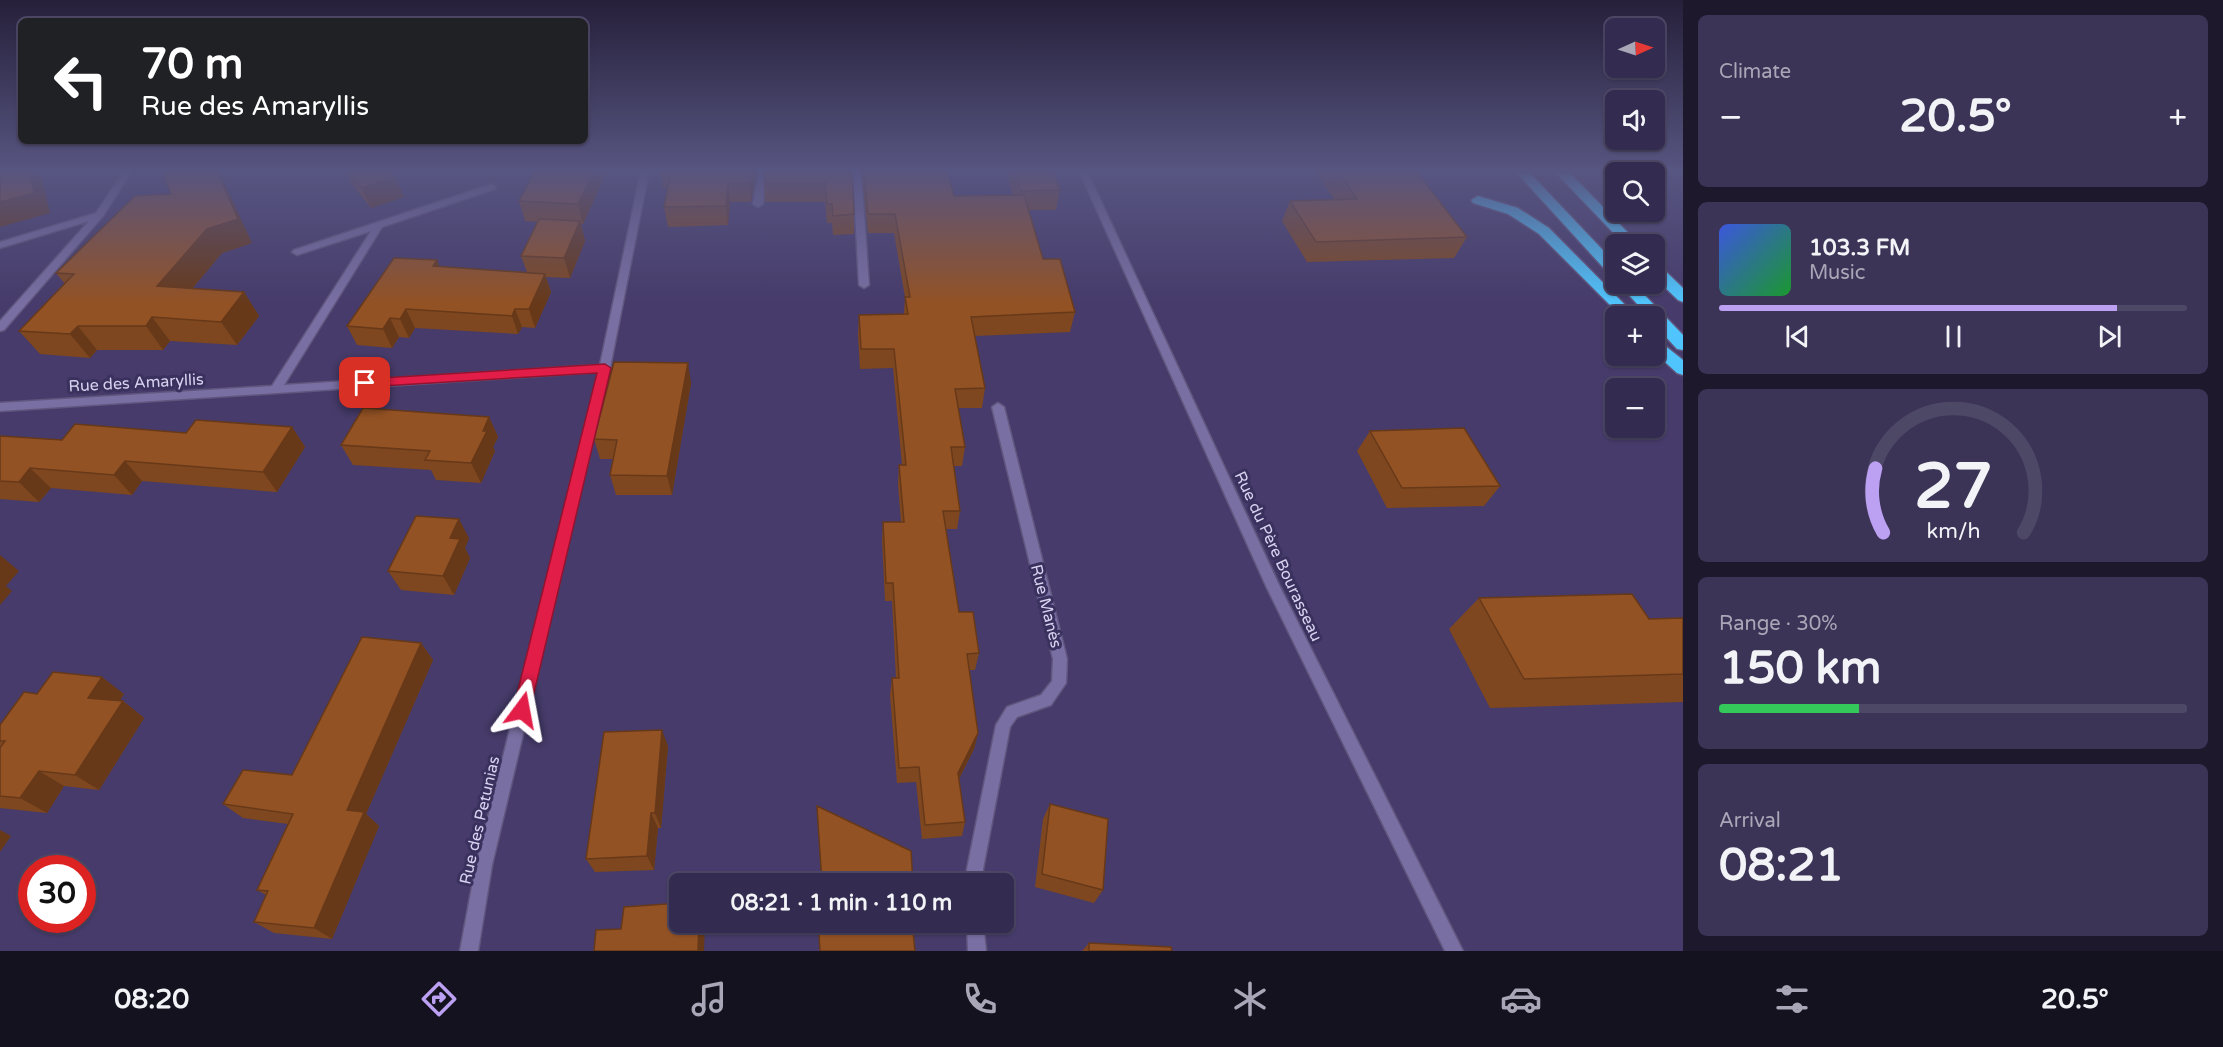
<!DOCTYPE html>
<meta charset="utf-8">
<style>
:root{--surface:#342c50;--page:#3c3457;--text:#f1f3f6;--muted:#a9a7b7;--line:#4e4867;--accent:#bca0f2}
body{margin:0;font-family:"Varela Round",sans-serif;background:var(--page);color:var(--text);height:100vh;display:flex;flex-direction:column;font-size:22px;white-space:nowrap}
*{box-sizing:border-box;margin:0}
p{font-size:20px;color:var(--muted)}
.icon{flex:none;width:33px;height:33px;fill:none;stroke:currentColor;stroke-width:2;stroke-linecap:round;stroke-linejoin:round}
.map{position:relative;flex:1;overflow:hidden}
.sheet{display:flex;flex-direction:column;gap:15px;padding:15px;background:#1d182c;width:540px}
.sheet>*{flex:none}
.top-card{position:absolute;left:18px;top:18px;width:570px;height:126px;border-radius:9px;box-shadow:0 2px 4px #0004,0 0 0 2px var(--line);background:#202124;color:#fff;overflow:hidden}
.needle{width:39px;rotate:87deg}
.controls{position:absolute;left:1605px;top:18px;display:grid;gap:12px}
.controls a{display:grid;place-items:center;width:60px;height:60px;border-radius:9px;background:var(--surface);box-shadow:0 2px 4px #0004,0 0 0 2px var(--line);font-size:30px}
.speed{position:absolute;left:18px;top:855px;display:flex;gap:12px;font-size:30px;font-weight:700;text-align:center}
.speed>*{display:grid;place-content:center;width:78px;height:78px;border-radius:50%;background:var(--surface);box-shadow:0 2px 4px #0004,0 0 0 2px var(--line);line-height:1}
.speed .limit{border:9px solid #d22;background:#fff;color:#111}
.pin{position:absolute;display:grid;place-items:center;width:51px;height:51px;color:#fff;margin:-26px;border-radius:12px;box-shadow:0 3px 9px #0006}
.me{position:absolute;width:66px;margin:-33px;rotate:13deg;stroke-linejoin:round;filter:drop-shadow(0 0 4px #0008)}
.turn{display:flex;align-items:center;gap:21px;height:126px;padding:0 24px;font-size:27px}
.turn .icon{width:78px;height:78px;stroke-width:2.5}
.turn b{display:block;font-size:42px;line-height:51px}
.big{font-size:45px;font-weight:700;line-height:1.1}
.sheet .tile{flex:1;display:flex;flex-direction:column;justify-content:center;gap:9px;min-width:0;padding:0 21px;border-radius:9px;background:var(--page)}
.sheet .dial{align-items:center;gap:0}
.dial svg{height:156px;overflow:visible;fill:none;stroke:var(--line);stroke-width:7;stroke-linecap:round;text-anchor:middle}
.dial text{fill:var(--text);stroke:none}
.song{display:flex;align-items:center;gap:18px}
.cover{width:72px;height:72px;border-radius:9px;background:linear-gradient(135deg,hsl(230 70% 55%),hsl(130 70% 35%))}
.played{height:6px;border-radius:3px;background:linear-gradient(90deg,var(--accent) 85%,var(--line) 85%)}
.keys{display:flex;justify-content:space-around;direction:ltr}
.heat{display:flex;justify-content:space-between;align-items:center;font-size:33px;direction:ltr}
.charge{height:9px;border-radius:4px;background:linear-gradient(90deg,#34c759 30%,var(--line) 0)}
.trip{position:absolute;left:669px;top:873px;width:345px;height:60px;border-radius:9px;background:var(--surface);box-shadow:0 2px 4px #0004,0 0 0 2px var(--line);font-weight:700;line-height:60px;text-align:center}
.menu{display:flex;height:96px;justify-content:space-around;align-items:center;background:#151220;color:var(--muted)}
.menu .icon{width:42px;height:42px}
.menu .active{color:var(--accent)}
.menu b{font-size:27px;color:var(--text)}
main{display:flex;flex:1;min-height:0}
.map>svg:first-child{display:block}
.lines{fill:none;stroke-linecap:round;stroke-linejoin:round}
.street-casing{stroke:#60567e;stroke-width:3}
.highway-casing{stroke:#60567e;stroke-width:3}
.street{fill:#796fa2;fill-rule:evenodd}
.highway{fill:#50c5fd;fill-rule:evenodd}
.wall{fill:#7e471f}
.shaded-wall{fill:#673919}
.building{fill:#935224;stroke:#673919;stroke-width:1.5}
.route{fill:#e11d48;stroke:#92132f;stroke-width:1.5}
.labels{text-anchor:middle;stroke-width:6;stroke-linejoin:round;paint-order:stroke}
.street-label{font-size:16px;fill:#d8d3f0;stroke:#3b315e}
</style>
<main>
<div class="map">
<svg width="1683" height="951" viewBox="0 0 1683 951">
<rect width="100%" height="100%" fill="#463b6a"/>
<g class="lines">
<defs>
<path id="street" d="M124,171H132L103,216L4,330L0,331V321L89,221L0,248V242L96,213Z
M641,171H649L610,368L492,865L478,951H460L476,865L599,372L0,411V403L272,386L371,231L297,255L292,252L294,250L492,184L496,187L495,189L382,227L284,385L600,365Z
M759,171H767L763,204L758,207L753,204Z
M853,171H861L869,285L864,288L859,285Z
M1079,171H1087L1279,585L1463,951H1445L1266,586Z
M998,403L1004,407L1067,659L1066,683L1051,705L1017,717L1010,727L983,869V884H967V869L996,725L1007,707L1041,695L1052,681L1053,659L992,407Z
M967,922H983L986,951H968Z"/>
<path id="highway" d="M1515,171H1528L1616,264V277L1611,276Z
M1554,171H1568L1639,244H1624Z
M1478,196L1518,208L1549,228L1636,316H1621L1539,234L1508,214L1473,203L1471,200Z
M1654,264L1659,265L1683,288V302L1678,300L1654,277Z
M1619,284H1634L1683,335V350L1677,349L1654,324V316H1648Z
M1654,337L1683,360V375L1677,373L1654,352Z"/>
</defs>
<use href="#street" class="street-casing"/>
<use href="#highway" class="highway-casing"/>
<use href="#street" class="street"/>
<use href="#highway" class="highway"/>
</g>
<path class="wall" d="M345,171H391L395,177L404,197L371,208L350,182Z
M607,171L583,224H581L585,241L570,278L546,277L551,292L535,328L522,327L518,334L415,328L409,338L399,337L392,348L357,345L347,326L437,260L439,267L527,272L521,256L538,222L525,221L519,201Z
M660,171H757L751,202H730L728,225L668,227L664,207L668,188H663Z
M852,171L854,214V234L833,235L832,223H827L825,202H765L764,183Z
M861,171H947L954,196L1013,195L1008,178L1009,171H1053L1060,190L1056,210H1029L1043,259L1075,312L1070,332L975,336L985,388L982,408H958L965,447L962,466H954L960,511L957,529H946L959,612L979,653L975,670H969L978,733L974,749L959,779L965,822L962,836L922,839L916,782L897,783L890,695L892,678H896L892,601H885L882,540L883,522H901L898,484L899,465H902L893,368L860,369L858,335L859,315L904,314L905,297L894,233H868Z
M1315,171H1416L1467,237L1454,258L1307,262L1282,221L1290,201L1334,199Z
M252,243L222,253L192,289L244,292L259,316L237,345L170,341L163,350H97L90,358L40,354L19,331L65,284L56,273Z
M691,383L672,495H616L610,475L613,459H600L594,439Z
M489,417L498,437L493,447L495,451L481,483L436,480L431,470L353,465L341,445Z
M292,427L305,447L277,492L142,481L132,495L51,488L39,502L0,499V436L62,440Z
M1370,431L1500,486L1484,506L1387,508L1357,451Z
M469,538L465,548L470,558L454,595L401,590L388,571Z
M1479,598L1649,619L1683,618V702L1490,708L1449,629Z
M421,643L433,660L366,814L379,826L332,939L274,933L254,922L266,895L257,890L288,824L243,818L223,804L292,775Z
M37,694H124L119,701H123L144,718L99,790L64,786L47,813L0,808V748L1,747L0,746V725Z
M668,746L661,828H658L654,870L595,872L586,859Z
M1050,804L1103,890L1094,903L1035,887L1043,819Z
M1089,943L1172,951H1082Z"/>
<path class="shaded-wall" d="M30,171H38L41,175L50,213L0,227V202Z
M217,171H219L252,243L222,253L174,310L157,286Z
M594,171H607L583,224L578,204Z
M752,171H757L751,202L749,183Z
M395,177L404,197L371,208L362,188Z
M728,183L730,202L728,225L726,206Z
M580,221L585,241L570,278L564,258Z
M437,260L444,279L433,266Z
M545,274L551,292L535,328L529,309Z
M244,292L259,316L237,345L221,322Z
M406,309L415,328L409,338L400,319Z
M515,309L522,327L518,334L512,316Z
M152,317L170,341L163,350L146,326Z
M390,318L399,337L392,348L383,329Z
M78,326L97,350L90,358L70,334Z
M688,363L691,383L672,495L667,476Z
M489,417L498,437L493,447L495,451L481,483L471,463L483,431Z
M292,427L305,447L277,492L263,472Z
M125,461L142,481L132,495L114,475Z
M30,468L51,488L39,502L19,482Z
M459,519L469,538L465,548L470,558L454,595L443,576L450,538Z
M0,555L19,571L6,586L12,591L0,605Z
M421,643L433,660L366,814L379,826L332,939L314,928L347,810Z
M102,677L124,694L111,714L88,698Z
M123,701L144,718L99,790L75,775Z
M662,730L668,746L661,828L655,813Z
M978,733L974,749L954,788L958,773Z
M39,771L64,786L47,813L20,798Z
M651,813L658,828L654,870L647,856Z
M0,830L11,836L0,852Z
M699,922H705L704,951H698Z"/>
<path class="building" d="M0,171H30L34,193L0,202Z
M162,171H217L238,219L207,229L157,286L244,292L221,322L152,317L146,326H78L70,334L19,331L74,274L56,273L135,196L171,194Z
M348,171H391L395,177L362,188Z
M535,171H594L578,204L519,201Z
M671,171H752L749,183H728L726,206L664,207Z
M766,171H852L854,214L833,216L832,204H827L825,183H764Z
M864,171H947L954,196L1024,195L1043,259H1060L1075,312L971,317L985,388L955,389L965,447H951L960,511H943L959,612H973L979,653L967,654L978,733L958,773L965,822L925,825L919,767L899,768L892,678H899L893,583H886L883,522H904L899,465H906L894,349H861L859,315L908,314L905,297H910L895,214H868Z
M1015,171H1053L1060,190L1021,191Z
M1338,171H1416L1467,237L1316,242L1290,201L1357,199Z
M539,219L580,221L564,258L521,256Z
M394,258L437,260L433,266L545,274L529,309H515L512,316L406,309L400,319L390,318L383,329L347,326Z
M614,362L688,363L667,476L610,475L617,440L594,439Z
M363,408L489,417L483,431H487L471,463L425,460L430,451L341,445Z
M196,420L292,427L263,472L125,461L114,475L30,468L19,482L0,481V436L62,440L75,424L186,433Z
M1464,428L1500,486L1402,488L1370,431Z
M416,516L459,519L450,538L460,539L443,576L388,571Z
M1632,594L1649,619L1683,618V674L1524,679L1479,598Z
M362,637L421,643L347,810L364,812L314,928L254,922L268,891L257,890L293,814L223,804L243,770L292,775Z
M53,672L102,677L88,698L123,701L75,775L39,771L20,798L0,796V748L5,741H0V725L24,692L37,694Z
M662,730L655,813H651L647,856L586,859L604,732Z
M1050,804L1108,819L1103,890L1042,874Z
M817,806L911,851L913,884H822Z
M680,903V922H699L698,951H594L596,930L621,929L624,907Z
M824,922H912L915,951H820L819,934L825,933Z
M1089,943L1171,947L1172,951H1089Z"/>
<linearGradient id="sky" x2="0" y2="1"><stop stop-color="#26203a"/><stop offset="0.56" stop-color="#575581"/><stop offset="1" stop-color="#575581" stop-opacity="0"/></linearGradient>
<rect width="1683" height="304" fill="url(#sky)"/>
<path class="route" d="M605,364L611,368L530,710L527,716L522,718L516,716L513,710L597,373L365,387L359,383L365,379Z"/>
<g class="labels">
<g class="street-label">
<text transform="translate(136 382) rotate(-3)" y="6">Rue des Amaryllis</text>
<text transform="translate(1279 556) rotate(65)" y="6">Rue du Père Bourasseau</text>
<text transform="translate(1047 606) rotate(76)" y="6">Rue Manès</text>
<text transform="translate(479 820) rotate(-77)" y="6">Rue des Petunias</text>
</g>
</g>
</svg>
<div class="controls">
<a><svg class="needle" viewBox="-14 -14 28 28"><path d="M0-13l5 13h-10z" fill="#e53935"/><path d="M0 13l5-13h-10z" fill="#a9a7b7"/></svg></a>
<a><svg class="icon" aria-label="sound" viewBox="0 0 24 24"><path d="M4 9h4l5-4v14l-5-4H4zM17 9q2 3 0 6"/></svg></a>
<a><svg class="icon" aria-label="search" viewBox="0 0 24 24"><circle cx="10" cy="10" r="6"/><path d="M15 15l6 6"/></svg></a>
<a><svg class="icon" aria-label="layers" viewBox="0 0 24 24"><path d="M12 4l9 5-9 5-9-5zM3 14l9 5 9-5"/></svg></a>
<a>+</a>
<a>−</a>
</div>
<div class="speed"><div class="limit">30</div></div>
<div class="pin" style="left:365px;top:383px;background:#d93025"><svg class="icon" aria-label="arrive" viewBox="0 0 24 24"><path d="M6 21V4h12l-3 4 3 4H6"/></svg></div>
<svg class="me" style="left:522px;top:710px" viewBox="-20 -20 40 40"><path d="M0-17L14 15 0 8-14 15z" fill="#e11d48" stroke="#fff" stroke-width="4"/></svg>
<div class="trip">08:21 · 1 min · 110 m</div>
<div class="top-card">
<div class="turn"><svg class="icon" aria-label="left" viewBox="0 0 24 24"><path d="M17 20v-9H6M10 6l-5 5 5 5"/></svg><div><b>70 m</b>Rue des Amaryllis</div></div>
</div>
</div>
<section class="sheet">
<div class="tile"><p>Climate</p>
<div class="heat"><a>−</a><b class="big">20.5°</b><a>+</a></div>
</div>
<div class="tile">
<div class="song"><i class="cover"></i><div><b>103.3 FM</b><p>Music</p></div></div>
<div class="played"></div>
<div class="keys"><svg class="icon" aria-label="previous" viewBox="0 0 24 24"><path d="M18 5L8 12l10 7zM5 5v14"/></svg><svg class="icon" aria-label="pause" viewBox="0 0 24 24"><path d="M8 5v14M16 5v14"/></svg><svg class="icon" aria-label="next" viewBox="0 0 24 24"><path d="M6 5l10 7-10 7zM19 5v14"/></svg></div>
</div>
<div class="tile dial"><svg viewBox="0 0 100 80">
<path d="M14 69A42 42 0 1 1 86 69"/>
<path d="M14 69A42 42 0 0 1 10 36" stroke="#bca0f2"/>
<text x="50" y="56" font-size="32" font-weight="700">27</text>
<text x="50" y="72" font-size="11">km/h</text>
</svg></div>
<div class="tile"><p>Range · 30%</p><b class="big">150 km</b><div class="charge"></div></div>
<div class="tile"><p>Arrival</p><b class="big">08:21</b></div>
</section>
</main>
<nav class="menu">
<b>08:20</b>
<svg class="icon active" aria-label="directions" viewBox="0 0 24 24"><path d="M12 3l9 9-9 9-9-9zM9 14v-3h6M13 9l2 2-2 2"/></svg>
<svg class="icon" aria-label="music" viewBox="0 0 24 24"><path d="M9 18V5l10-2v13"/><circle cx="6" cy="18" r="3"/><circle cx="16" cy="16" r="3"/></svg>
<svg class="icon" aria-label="phone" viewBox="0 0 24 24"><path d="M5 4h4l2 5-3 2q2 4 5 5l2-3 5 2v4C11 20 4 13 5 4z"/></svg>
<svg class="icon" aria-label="climate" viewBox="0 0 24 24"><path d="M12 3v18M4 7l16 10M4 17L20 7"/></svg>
<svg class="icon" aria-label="car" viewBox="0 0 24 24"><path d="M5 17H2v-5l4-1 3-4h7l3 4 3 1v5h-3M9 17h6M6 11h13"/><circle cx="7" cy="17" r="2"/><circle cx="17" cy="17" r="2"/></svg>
<svg class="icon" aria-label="filters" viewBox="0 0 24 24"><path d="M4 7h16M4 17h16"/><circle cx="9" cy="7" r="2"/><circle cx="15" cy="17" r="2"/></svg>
<b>20.5°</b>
</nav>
